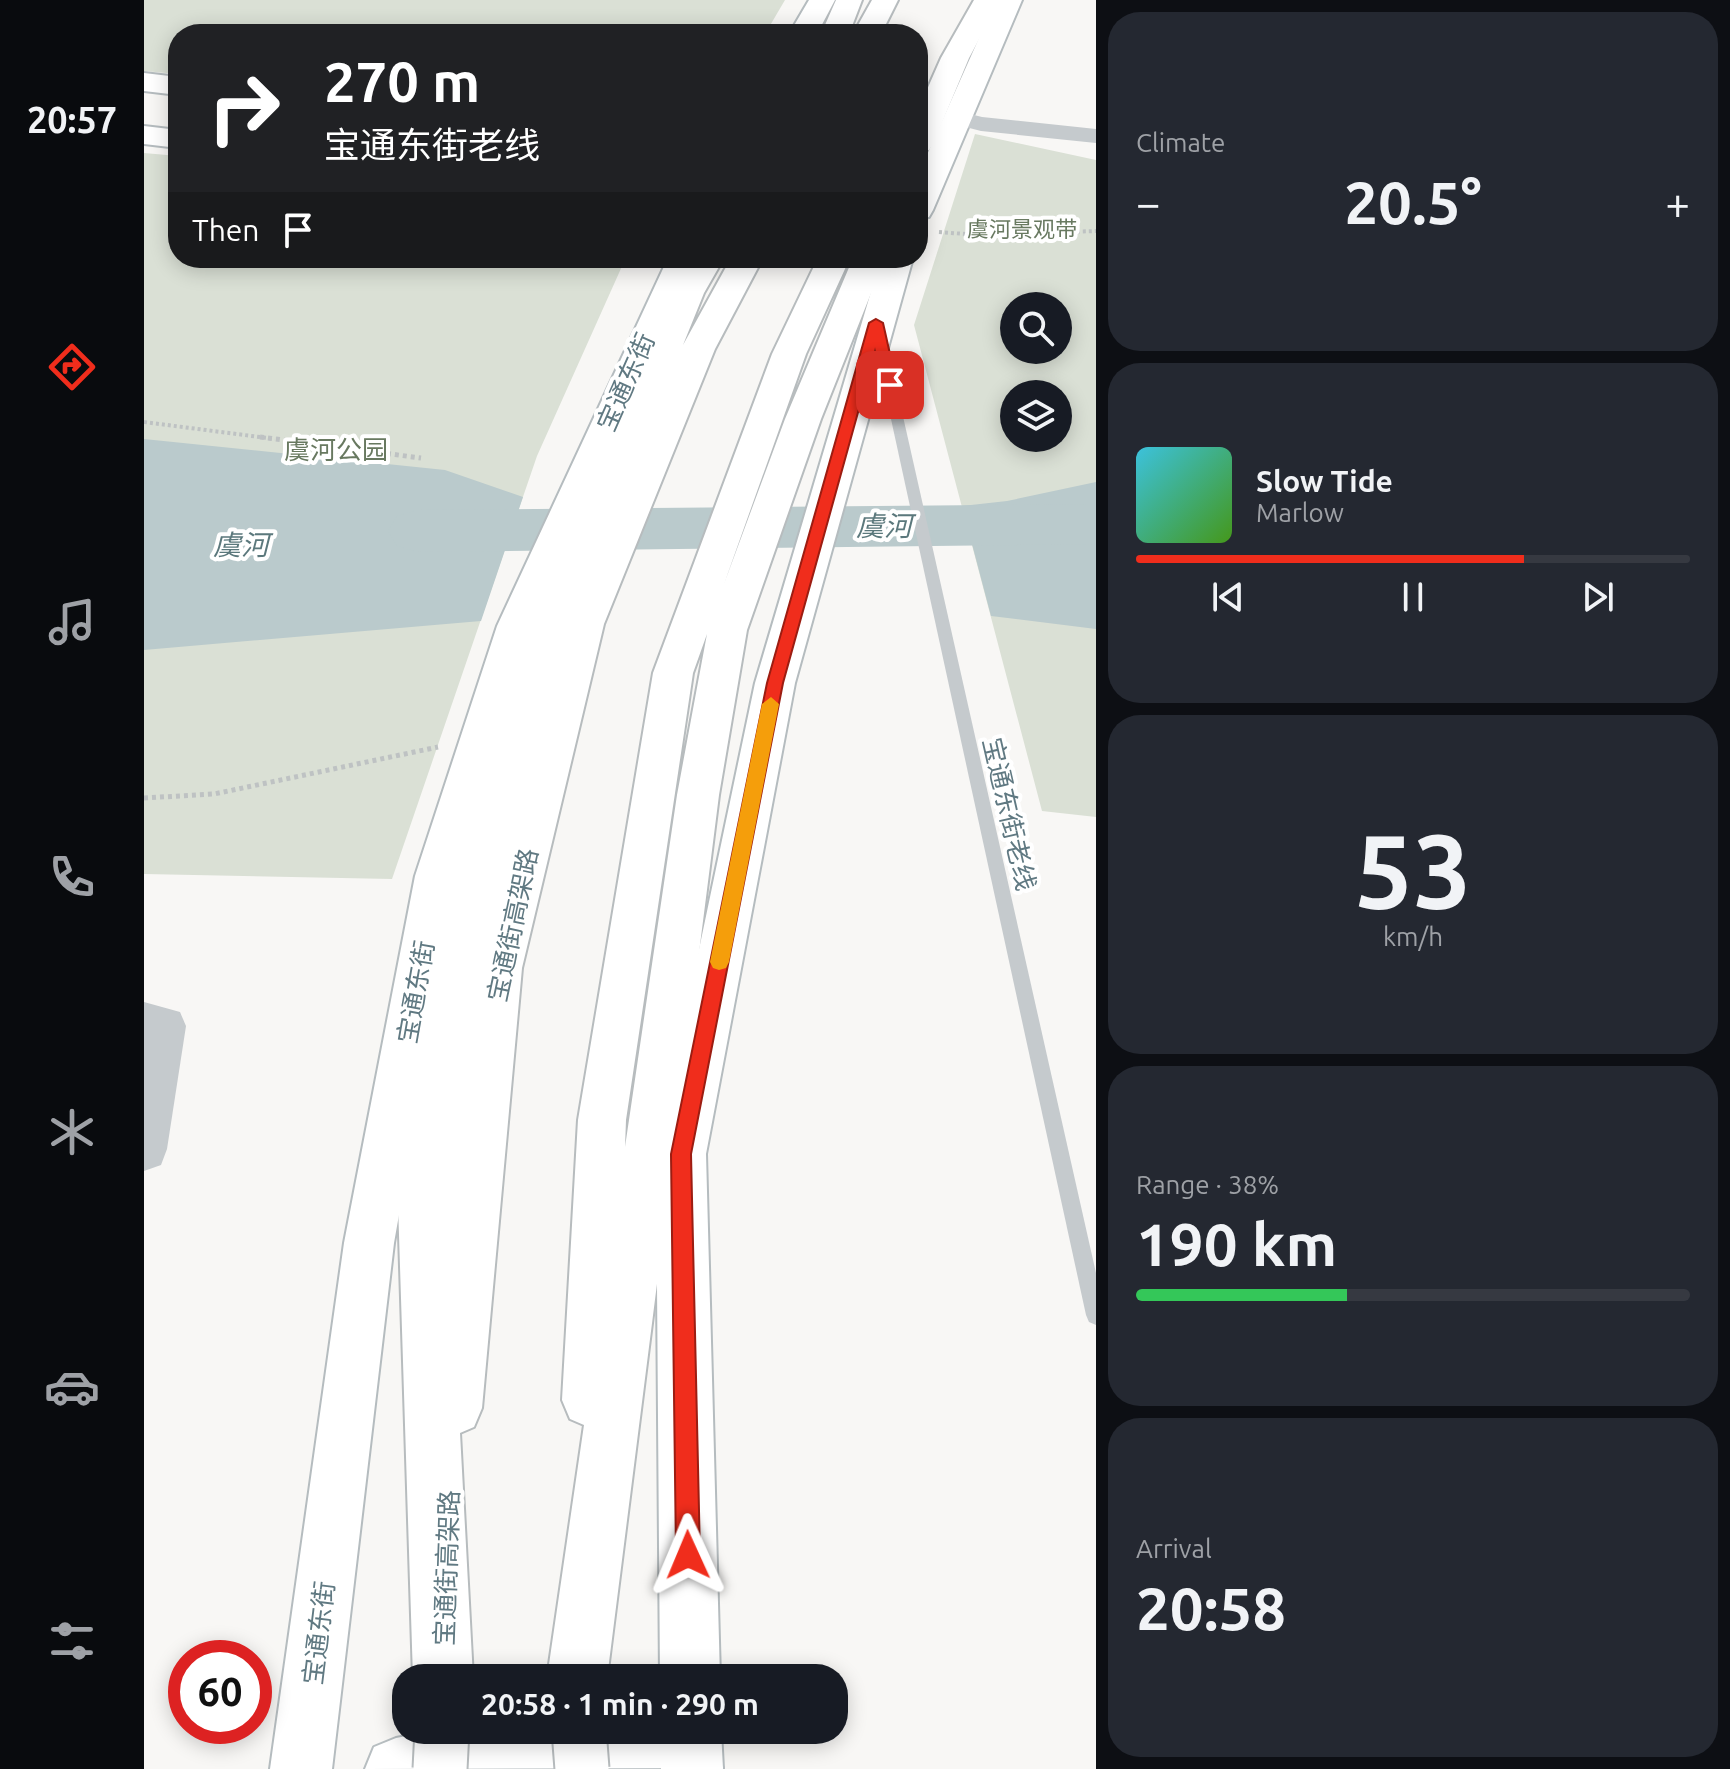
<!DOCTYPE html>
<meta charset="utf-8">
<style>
:root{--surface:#171b24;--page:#242831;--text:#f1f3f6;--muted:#9ea1a6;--line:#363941;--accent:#f02d1c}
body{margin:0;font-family:Ubuntu,"Noto Sans SC",sans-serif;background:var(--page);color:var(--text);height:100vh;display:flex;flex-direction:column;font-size:30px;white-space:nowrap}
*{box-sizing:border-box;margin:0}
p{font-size:26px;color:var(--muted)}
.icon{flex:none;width:44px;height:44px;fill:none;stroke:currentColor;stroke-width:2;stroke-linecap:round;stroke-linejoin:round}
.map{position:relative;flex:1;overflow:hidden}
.details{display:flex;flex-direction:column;gap:12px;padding:12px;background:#0d0f14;width:634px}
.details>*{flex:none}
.hud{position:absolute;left:24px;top:24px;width:760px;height:244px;border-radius:32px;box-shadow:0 4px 20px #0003;background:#202124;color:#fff;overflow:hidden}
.controls{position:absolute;left:856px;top:292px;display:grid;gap:16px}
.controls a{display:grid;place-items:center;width:72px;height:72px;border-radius:50%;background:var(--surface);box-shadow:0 4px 20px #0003;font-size:40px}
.speed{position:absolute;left:24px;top:1640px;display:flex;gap:16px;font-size:40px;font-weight:700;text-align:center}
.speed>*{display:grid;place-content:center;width:104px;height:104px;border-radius:50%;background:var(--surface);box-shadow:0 4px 20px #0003;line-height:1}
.speed .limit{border:12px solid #d22;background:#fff;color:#111}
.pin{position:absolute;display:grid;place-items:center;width:68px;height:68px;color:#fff;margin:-34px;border-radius:16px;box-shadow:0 4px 12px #0006}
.me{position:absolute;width:88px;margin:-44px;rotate:359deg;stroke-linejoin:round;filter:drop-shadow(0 0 6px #0008)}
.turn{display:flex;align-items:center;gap:28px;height:168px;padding:0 24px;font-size:36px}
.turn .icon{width:104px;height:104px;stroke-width:2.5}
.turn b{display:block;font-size:56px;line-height:68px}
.then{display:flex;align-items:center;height:76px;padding:0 24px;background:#0003;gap:16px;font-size:30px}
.big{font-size:60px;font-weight:700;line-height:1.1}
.details .widget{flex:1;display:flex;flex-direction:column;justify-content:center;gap:12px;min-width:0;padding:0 28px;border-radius:32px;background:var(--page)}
.details .dial{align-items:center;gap:0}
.dial b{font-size:104px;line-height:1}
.song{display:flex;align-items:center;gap:24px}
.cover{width:96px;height:96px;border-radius:12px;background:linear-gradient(135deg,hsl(190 70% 55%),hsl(100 70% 35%))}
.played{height:8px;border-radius:4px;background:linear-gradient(90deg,var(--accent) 70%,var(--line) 70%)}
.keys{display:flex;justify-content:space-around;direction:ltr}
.heat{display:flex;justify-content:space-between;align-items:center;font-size:44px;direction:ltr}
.charge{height:12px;border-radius:6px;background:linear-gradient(90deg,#34c759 38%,var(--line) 0)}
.trip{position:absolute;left:248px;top:1664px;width:456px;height:80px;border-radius:32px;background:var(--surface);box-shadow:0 4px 20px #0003;font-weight:700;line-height:80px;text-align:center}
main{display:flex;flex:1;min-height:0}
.tab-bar{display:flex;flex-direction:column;width:144px;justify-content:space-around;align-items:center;background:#090b0e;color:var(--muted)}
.tab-bar .icon{width:56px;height:56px}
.tab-bar .active{color:var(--accent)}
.tab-bar b{font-size:36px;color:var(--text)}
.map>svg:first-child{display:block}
.green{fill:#dae0d5;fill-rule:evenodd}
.water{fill:#bacacc}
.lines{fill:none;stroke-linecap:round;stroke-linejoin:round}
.river{fill:#bacacc;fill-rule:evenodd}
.secondary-casing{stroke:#b7bec1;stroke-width:4}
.primary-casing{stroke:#b5bcbf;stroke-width:4}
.trunk-casing{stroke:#b7bcbe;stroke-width:4}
.path-far1{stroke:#bec2c3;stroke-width:4;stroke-dasharray:3 3;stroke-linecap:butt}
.path{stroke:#bec2c3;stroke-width:5;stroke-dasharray:4 4;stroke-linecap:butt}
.service{fill:#c5cacd;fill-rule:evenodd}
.minor{fill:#c5cacd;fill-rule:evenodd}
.tertiary{fill:#c5cacd;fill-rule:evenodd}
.secondary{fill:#fff;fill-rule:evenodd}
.primary{fill:#fff;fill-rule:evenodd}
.trunk{fill:#fff;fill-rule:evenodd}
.trunk-bridge-casing{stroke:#b7bcbe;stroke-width:57;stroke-linecap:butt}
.trunk-bridge{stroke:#fff;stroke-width:53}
.route{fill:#f02d1c;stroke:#9c1d12;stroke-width:2}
.slow{fill:#f59e0b}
.labels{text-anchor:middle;stroke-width:8;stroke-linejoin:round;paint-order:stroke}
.far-park-label{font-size:22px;fill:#687960;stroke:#fff}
.street-label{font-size:26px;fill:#607982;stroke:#fff}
.park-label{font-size:26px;fill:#687960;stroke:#fff}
.water-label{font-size:28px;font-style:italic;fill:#5b787c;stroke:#fff}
</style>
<main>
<nav class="tab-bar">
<b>20:57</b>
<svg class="icon active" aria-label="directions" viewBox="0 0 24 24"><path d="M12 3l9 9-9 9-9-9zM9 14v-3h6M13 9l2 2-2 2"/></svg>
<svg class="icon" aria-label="music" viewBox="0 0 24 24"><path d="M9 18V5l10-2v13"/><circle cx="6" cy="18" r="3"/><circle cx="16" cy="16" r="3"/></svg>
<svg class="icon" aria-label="phone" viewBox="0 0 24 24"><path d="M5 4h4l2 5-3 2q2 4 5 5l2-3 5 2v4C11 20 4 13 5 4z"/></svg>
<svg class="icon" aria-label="climate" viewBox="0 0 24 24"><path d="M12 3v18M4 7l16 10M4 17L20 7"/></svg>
<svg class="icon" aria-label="car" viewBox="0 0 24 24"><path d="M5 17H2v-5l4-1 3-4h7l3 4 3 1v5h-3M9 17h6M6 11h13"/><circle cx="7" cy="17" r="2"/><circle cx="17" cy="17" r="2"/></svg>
<svg class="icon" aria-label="filters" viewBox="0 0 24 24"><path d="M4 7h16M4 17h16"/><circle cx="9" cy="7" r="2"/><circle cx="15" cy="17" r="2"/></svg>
</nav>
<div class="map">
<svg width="952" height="1769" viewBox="0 0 952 1769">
<rect width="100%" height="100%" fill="#f8f7f5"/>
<path class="green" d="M0,0H641L621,34H34V74L0,71Z
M831,134L952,160V817L898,811L770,325ZM870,306H914V350H870ZM870,394H914V438H870Z
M0,153L34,156V258H473L479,264L393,456L248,879L0,874Z"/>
<path class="water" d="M0,439L301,470L379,497L337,621L0,650Z
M952,482V629L847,616L818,506L863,501Z"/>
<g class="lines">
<path class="river" d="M952,504V544L273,552L253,546L244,531L253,516L273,510Z"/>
<defs>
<path id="secondary" d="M294,1730L548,1737L570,1746L579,1768L221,1769L230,1747L252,1738Z"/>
<path id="primary" d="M665,0H691L673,34H645Z
M852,0H878L789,210L785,217L774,219V175Z
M0,73L34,77V95L0,91Z
M0,126L34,130V148L0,144Z
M524,258H556L393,626L315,876L250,1243L188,1769H126L200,1243L271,876L353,626Z
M737,258H769L651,683L562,1154L576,1678H516L512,1154L611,683Z
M517,1730H577L579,1769H517Z"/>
<path id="trunk" d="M692,0H718L705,34H677Z
M728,0H754L737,34H709Z
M830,0H856L825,58L789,144L785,150L774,153V110L797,58Z
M548,258H580L560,293L539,345L587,258H619L571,349L460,624L378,968L338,1408L330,1427L316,1433L329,1678H269L254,1203L309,887L374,656L528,293Z
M674,258H706L662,354L580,584L641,419L709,258H741L677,419L603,630L575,795L463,1678H403L440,1425L426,1419L418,1400L434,1120L509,673L628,354ZM563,634L533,795L481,1147L482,1120L549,673Z"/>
</defs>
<use href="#secondary" class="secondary-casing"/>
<use href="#primary" class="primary-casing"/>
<use href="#trunk" class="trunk-casing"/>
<path class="path-far1" d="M795,232L834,235L952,231
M0,422L131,439"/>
<path class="path" d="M116,437L277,458
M0,798L70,794L294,747"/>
<path class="service" d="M736,337L742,341L952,1273V1325L945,1322L942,1315L730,341Z"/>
<path class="minor" d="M814,111L838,117L952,129V143L837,131L806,123L803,118L806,113Z"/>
<path class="tertiary" d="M0,1002L36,1012L42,1026L23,1149L17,1165L0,1171Z"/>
<use href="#secondary" class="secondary"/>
<use href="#primary" class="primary"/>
<use href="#trunk" class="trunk"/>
<defs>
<path id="trunk-bridge" d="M435,1730L438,1769
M296,1769L298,1730"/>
</defs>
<use href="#trunk-bridge" class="trunk-bridge-casing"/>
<use href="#trunk-bridge" class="trunk-bridge"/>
</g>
<path class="route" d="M732,319L739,323L753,385L751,389H741L731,351L639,683L547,1154L556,1555L552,1563L544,1567L536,1563L532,1555L527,1154L623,683L725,323Z"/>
<path class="slow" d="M627,697L635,704L585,962L582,968L575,970L569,968L566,962L618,704Z"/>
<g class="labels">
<g class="far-park-label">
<text x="878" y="237">虞河景观带</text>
</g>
<g class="street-label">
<text transform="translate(482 382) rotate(-66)" y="9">宝通东街</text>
<text transform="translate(865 814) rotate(77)" y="9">宝通东街老线</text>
<text transform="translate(369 925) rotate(-78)" y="9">宝通街高架路</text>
<text transform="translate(272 992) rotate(-80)" y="9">宝通东街</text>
<text transform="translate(303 1568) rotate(-88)" y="9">宝通街高架路</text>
<text transform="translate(175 1633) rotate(-83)" y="9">宝通东街</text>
</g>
<g class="park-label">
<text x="192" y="459">虞河公园</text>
</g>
<g class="water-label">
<text x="740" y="536">虞河</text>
<text x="97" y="555">虞河</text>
</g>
</g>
</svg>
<div class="controls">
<a><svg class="icon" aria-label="search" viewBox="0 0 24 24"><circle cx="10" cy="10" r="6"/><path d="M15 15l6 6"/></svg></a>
<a><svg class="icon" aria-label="layers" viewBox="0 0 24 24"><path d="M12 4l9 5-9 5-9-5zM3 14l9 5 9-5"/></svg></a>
</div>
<div class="speed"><div class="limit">60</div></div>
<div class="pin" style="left:746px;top:385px;background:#d93025"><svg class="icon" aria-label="arrive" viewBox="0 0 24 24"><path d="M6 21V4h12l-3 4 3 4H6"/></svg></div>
<svg class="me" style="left:544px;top:1555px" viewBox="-20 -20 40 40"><path d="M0-17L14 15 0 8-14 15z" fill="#f02d1c" stroke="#fff" stroke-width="4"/></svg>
<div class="trip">20:58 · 1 min · 290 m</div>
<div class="hud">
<div class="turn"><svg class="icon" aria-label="right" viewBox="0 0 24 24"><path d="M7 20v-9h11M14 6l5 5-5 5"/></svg><div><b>270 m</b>宝通东街老线</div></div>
<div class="then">Then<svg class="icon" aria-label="arrive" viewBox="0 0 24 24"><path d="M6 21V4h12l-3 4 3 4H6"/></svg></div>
</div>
</div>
<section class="details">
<div class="widget"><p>Climate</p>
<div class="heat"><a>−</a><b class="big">20.5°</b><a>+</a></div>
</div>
<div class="widget">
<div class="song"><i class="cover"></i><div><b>Slow Tide</b><p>Marlow</p></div></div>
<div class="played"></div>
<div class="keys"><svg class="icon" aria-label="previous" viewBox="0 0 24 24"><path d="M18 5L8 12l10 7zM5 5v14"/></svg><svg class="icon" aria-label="pause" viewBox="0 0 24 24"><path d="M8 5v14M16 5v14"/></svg><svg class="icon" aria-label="next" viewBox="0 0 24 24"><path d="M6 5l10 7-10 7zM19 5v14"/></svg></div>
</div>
<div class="widget dial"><b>53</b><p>km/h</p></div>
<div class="widget"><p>Range · 38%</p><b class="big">190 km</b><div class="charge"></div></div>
<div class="widget"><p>Arrival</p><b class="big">20:58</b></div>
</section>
</main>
